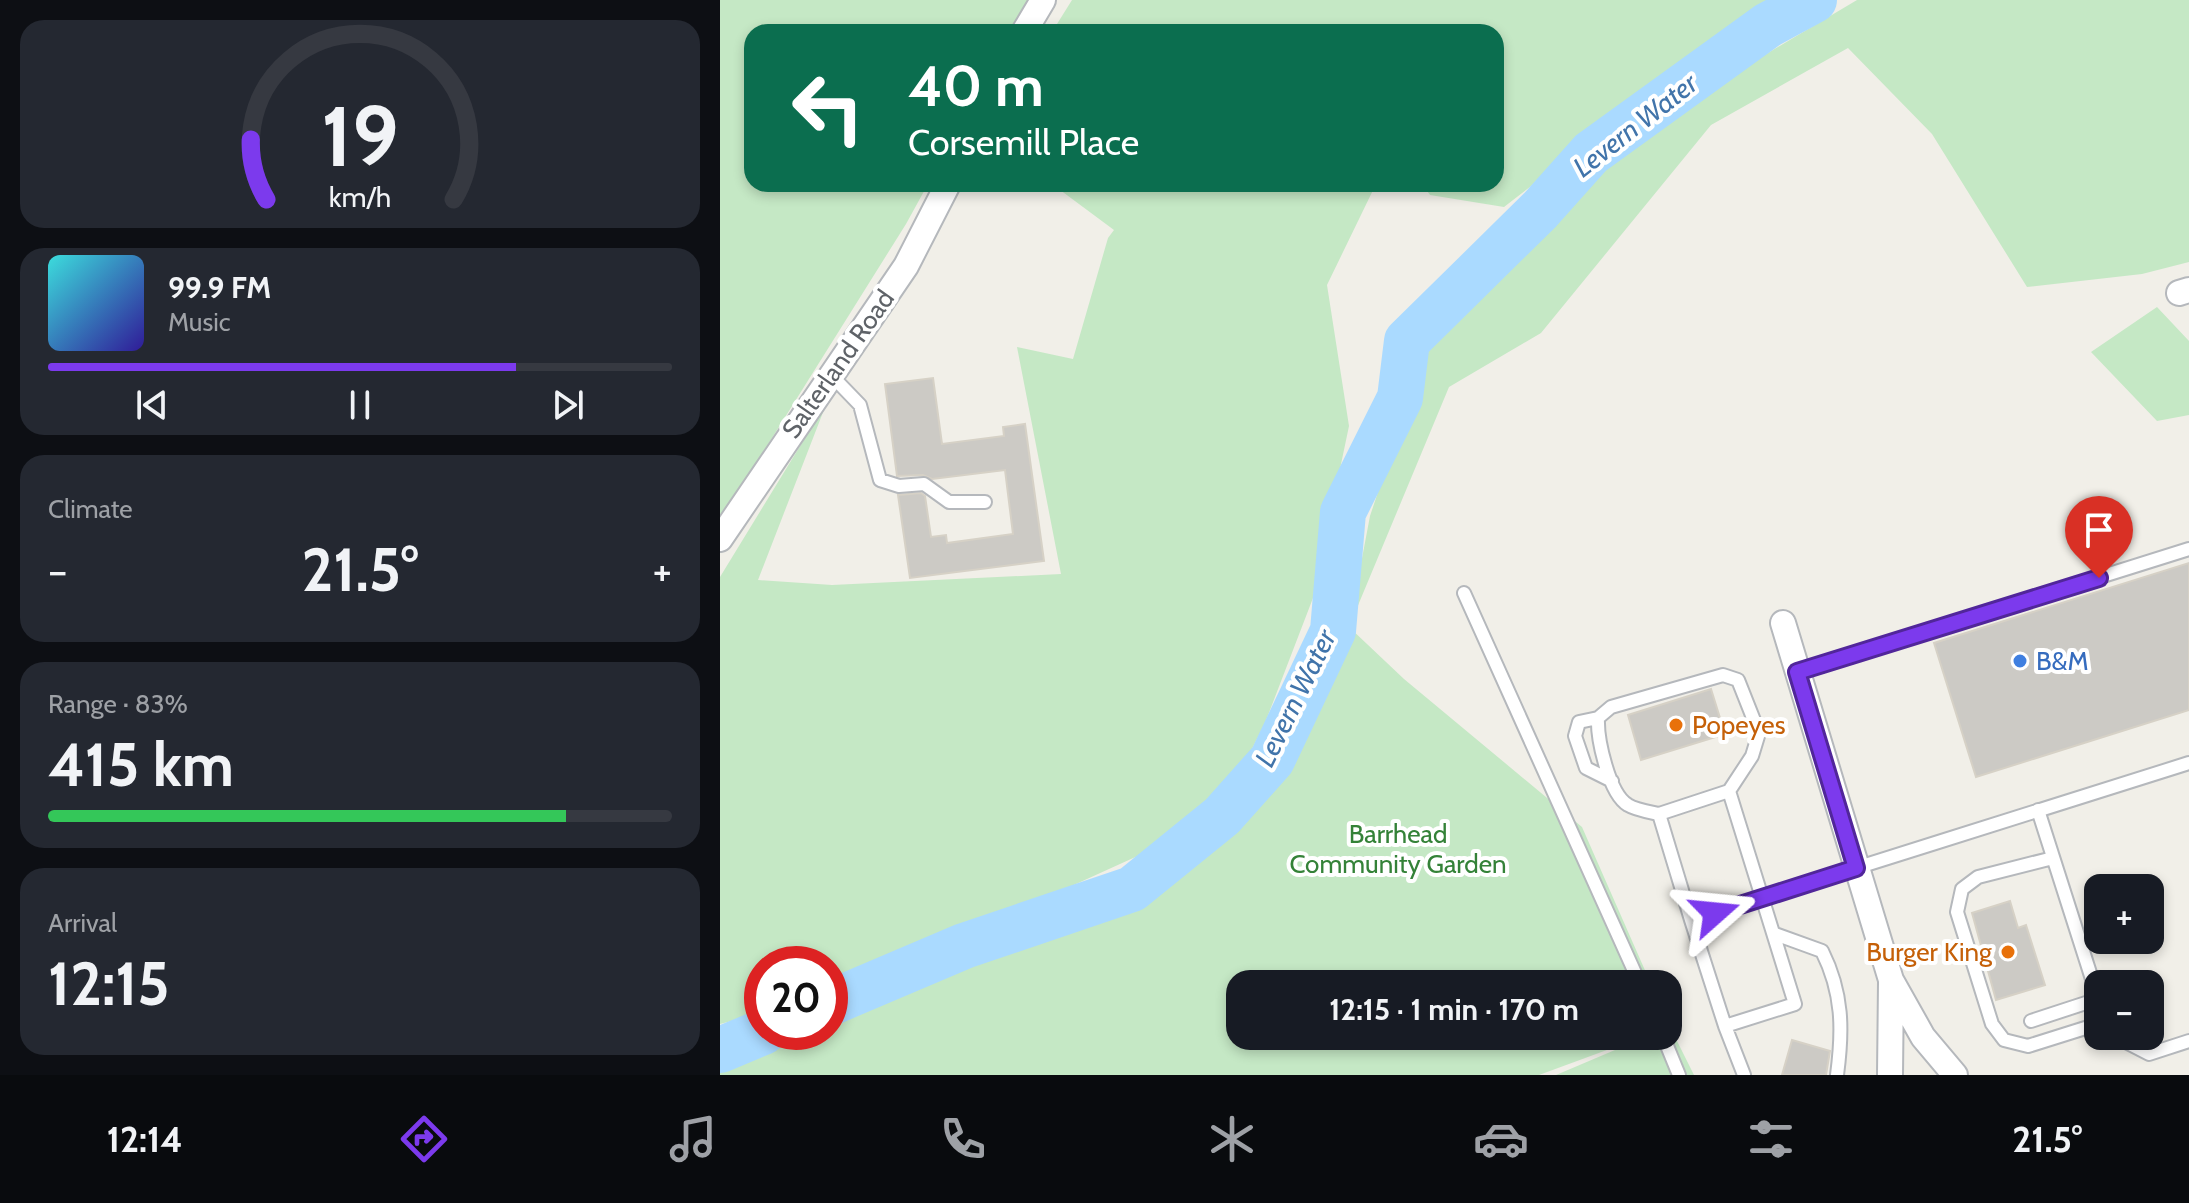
<!DOCTYPE html>
<meta charset="utf-8">
<style>
:root{--surface:#171b24;--page:#242831;--text:#f1f3f6;--muted:#9ea1a6;--line:#363941;--accent:#7c3aed}
body{margin:0;font-family:Cabin,sans-serif;background:var(--page);color:var(--text);height:100vh;display:flex;flex-direction:column;font-size:30px;white-space:nowrap}
*{box-sizing:border-box;margin:0}
p{font-size:26px;color:var(--muted)}
.icon{flex:none;width:44px;height:44px;fill:none;stroke:currentColor;stroke-width:2;stroke-linecap:round;stroke-linejoin:round}
.map{position:relative;flex:1;overflow:hidden}
.panel{display:flex;flex-direction:column;gap:20px;padding:20px;background:#0d0f14;width:720px}
.panel>*{flex:none}
.banner{position:absolute;left:24px;top:24px;width:760px;height:168px;border-radius:24px;box-shadow:0 4px 12px #0003;background:#0b6e4f;color:#fff;overflow:hidden}
.fabs{position:absolute;left:1364px;top:874px;display:grid;gap:16px}
.fabs a{display:grid;place-items:center;width:80px;height:80px;border-radius:16px;background:var(--surface);box-shadow:0 4px 12px #0003;font-size:40px}
.speed{position:absolute;left:24px;top:946px;display:flex;gap:16px;font-size:40px;font-weight:700;text-align:center}
.speed>*{display:grid;place-content:center;width:104px;height:104px;border-radius:50%;background:var(--surface);box-shadow:0 4px 12px #0003;line-height:1}
.speed .limit{border:12px solid #d22;background:#fff;color:#111}
.pin{position:absolute;display:grid;place-items:center;width:68px;height:68px;color:#fff;margin:-82px -34px;border-radius:50% 50% 50% 0;rotate:-45deg;box-shadow:0 0 8px #0007}
.pin .icon{rotate:45deg}
.me{position:absolute;width:88px;margin:-44px;rotate:72deg;stroke-linejoin:round;filter:drop-shadow(0 0 6px #0008)}
.turn{display:flex;align-items:center;gap:28px;height:168px;padding:0 32px;font-size:36px}
.turn .icon{width:104px;height:104px;stroke-width:2.5}
.turn b{display:block;font-size:56px;line-height:68px}
.big{font-size:60px;font-weight:700;line-height:1.1}
.panel .card{flex:1;display:flex;flex-direction:column;justify-content:center;gap:12px;min-width:0;padding:0 28px;border-radius:24px;background:var(--page)}
.panel .dial{align-items:center;gap:0}
.dial svg{height:208px;overflow:visible;fill:none;stroke:var(--line);stroke-width:7;stroke-linecap:round;text-anchor:middle}
.dial text{fill:var(--text);stroke:none}
.song{display:flex;align-items:center;gap:24px}
.cover{width:96px;height:96px;border-radius:12px;background:linear-gradient(135deg,hsl(180 70% 55%),hsl(250 70% 35%))}
.played{height:8px;border-radius:4px;background:linear-gradient(90deg,var(--accent) 75%,var(--line) 75%)}
.keys{display:flex;justify-content:space-around;direction:ltr}
.heat{display:flex;justify-content:space-between;align-items:center;font-size:44px;direction:ltr}
.charge{height:12px;border-radius:6px;background:linear-gradient(90deg,#34c759 83%,var(--line) 0)}
.trip{position:absolute;left:506px;top:970px;width:456px;height:80px;border-radius:24px;background:var(--surface);box-shadow:0 4px 12px #0003;font-weight:700;line-height:80px;text-align:center}
.tab-bar{display:flex;height:128px;justify-content:space-around;align-items:center;background:#090b0e;color:var(--muted)}
.tab-bar .icon{width:56px;height:56px}
.tab-bar .active{color:var(--accent)}
.tab-bar b{font-size:36px;color:var(--text)}
main{display:flex;flex:1;min-height:0}
.map>svg:first-child{display:block}
.green{fill:#c5e8c5}
.lines{fill:none;stroke-linecap:round;stroke-linejoin:round}
.river{stroke:#aadaff;stroke-width:46}
.building{fill:#cccac5;stroke:#d6d1c6;stroke-width:2}
.lane-casing{stroke:#b5b8bc;stroke-width:16}
.street-casing{stroke:#b5b8bc;stroke-width:28}
.lane{stroke:#fff;stroke-width:12}
.street{stroke:#fff;stroke-width:24}
.route-casing{stroke:#51269a;stroke-width:20}
.route{stroke:#7c3aed;stroke-width:14}
.shop-dot{fill:#3f7fe0;stroke:#fff;stroke-width:3}
.food-dot{fill:#e8710a;stroke:#fff;stroke-width:3}
.labels{text-anchor:middle;stroke-width:8;stroke-linejoin:round;paint-order:stroke}
.street-label{font-size:26px;fill:#5f6368;stroke:#fff}
.shop-label{font-size:26px;fill:#366cbe;stroke:#fff;text-anchor:start}
.food-label{font-size:26px;fill:#c56008;stroke:#fff;text-anchor:start}
.park-label{font-size:26px;fill:#348238;stroke:#fff}
.water-label{font-size:28px;font-style:italic;fill:#4174aa;stroke:#fff}
</style>
<main>
<section class="panel">
<div class="card dial"><svg viewBox="0 0 100 80">
<path d="M14 69A42 42 0 1 1 86 69"/>
<path d="M14 69A42 42 0 0 1 8 46" stroke="#7c3aed"/>
<text x="50" y="56" font-size="32" font-weight="700">19</text>
<text x="50" y="72" font-size="11">km/h</text>
</svg></div>
<div class="card">
<div class="song"><i class="cover"></i><div><b>99.9 FM</b><p>Music</p></div></div>
<div class="played"></div>
<div class="keys"><svg class="icon" aria-label="previous" viewBox="0 0 24 24"><path d="M18 5L8 12l10 7zM5 5v14"/></svg><svg class="icon" aria-label="pause" viewBox="0 0 24 24"><path d="M8 5v14M16 5v14"/></svg><svg class="icon" aria-label="next" viewBox="0 0 24 24"><path d="M6 5l10 7-10 7zM19 5v14"/></svg></div>
</div>
<div class="card"><p>Climate</p>
<div class="heat"><a>−</a><b class="big">21.5°</b><a>+</a></div>
</div>
<div class="card"><p>Range · 83%</p><b class="big">415 km</b><div class="charge"></div></div>
<div class="card"><p>Arrival</p><b class="big">12:15</b></div>
</section>
<div class="map">
<svg width="1469" height="1075" viewBox="0 0 1469 1075">
<rect width="100%" height="100%" fill="#f1efe8"/>
<path class="green" d="M0,0H309L291,32H32V184H208L186,224L0,521Z
M352,0H1070L986,51L784,207L710,195L702,184H776V32H332Z
M1137,0H1469V262L1422,274L1307,287L1212,134L1128,48L991,125L821,333L729,387L629,627L684,679L862,827L931,984H520V1036H925L819,1075H0V1058L80,1032H110V1022L147,1011L475,859L569,768L629,627L650,516L704,354L869,179L999,82Z
M332,184H656L607,285L629,426L593,598L545,723L518,777L422,854L118,992L110,994V964H42V1013L0,1024V577L107,402L38,580L112,585L341,574L297,347L353,359L388,238L394,230Z
M1437,307L1469,341V415L1437,421L1371,352Z
M948,1023L974,1075H836L928,1036H948Z"/>
<g class="lines">
<path class="river" d="M110,1003L244,946L412,889L502,816L552,760L613,631L623,512L680,398L687,341L820,210L871,153L1048,25L1094,0
M0,1050L43,1032"/>
</g>
<path class="building" d="M213,378L222,444L284,436L283,427L305,424L324,561L190,578L178,495L201,493L205,496L211,537L226,535L227,543L293,534L285,470L212,479L203,475L177,476L165,384Z
M1469,563V710L1256,777L1214,643Z
M991,689L1005,734L921,760L908,715Z
M1290,901L1298,928L1306,925L1325,985L1276,1000L1252,913Z
M1072,1040L1110,1051L1106,1075H1062Z"/>
<g class="lines">
<defs>
<path id="lane" d="M111,375L140,405L160,480L179,486L204,484L229,502H265
M744,593L920,984
M1077,672L1469,549
M878,718L859,722L855,736L866,768L892,781
M1318,810L1378,998
M939,814C930,812 916,810 908,805C889,794 877,739 878,718L891,707L1003,675L1018,680L1039,733L1032,756L1009,791
M1333,858L1258,877L1242,889L1237,912L1272,1024L1284,1040L1308,1046L1378,1024
M971,920L1005,1026L1075,1004L1009,791L939,814L971,920C1137,868 1303,815 1469,763
M1055,934L1102,951C1123,993 1123,1030 1117,1075
M1311,1021L1378,999
M1005,1026L1024,1075
M943,1036L959,1075
M1394,1036L1429,1054L1469,1041"/>
<path id="street" d="M304,32L323,0
M1459,293L1469,290
M0,539L186,266L228,184
M1063,623L1171,980L1203,1037L1235,1075
M1170,1075L1171,982"/>
</defs>
<use href="#lane" class="lane-casing"/>
<use href="#street" class="street-casing"/>
<use href="#lane" class="lane"/>
<use href="#street" class="street"/>
</g>
<g class="lines">
<defs>
<path id="route" d="M995,913L1136,868L1077,672L1379,578"/>
</defs>
<use href="#route" class="route-casing"/>
<use href="#route" class="route"/>
</g>
<circle class="shop-dot" cx="1300" cy="661" r="8"/>
<g class="food-dot">
<circle cx="956" cy="725" r="8"/>
<circle cx="1288" cy="952" r="8"/>
</g>
<g class="labels">
<g class="street-label">
<text transform="translate(118 364) rotate(-55)" y="9">Salterland Road</text>
</g>
<g class="shop-label">
<text x="1316" y="670">B&amp;M</text>
</g>
<g class="food-label">
<text x="972" y="734">Popeyes</text>
<text x="1272" y="961" text-anchor="end">Burger King</text>
</g>
<g class="park-label">
<text x="678" y="843">Barrhead<tspan x="678" dy="30">Community Garden</tspan></text>
</g>
<g class="water-label">
<text transform="translate(915 125) rotate(-38)" y="10">Levern Water</text>
<text transform="translate(575 698) rotate(-64)" y="10">Levern Water</text>
</g>
</g>
</svg>
<div class="fabs">
<a>+</a>
<a>−</a>
</div>
<div class="speed"><div class="limit">20</div></div>
<div class="pin" style="left:1379px;top:578px;background:#d93025"><svg class="icon" aria-label="arrive" viewBox="0 0 24 24"><path d="M6 21V4h12l-3 4 3 4H6"/></svg></div>
<svg class="me" style="left:995px;top:913px" viewBox="-20 -20 40 40"><path d="M0-17L14 15 0 8-14 15z" fill="#7c3aed" stroke="#fff" stroke-width="4"/></svg>
<div class="trip">12:15 · 1 min · 170 m</div>
<div class="banner">
<div class="turn"><svg class="icon" aria-label="left" viewBox="0 0 24 24"><path d="M17 20v-9H6M10 6l-5 5 5 5"/></svg><div><b>40 m</b>Corsemill Place</div></div>
</div>
</div>
</main>
<nav class="tab-bar">
<b>12:14</b>
<svg class="icon active" aria-label="directions" viewBox="0 0 24 24"><path d="M12 3l9 9-9 9-9-9zM9 14v-3h6M13 9l2 2-2 2"/></svg>
<svg class="icon" aria-label="music" viewBox="0 0 24 24"><path d="M9 18V5l10-2v13"/><circle cx="6" cy="18" r="3"/><circle cx="16" cy="16" r="3"/></svg>
<svg class="icon" aria-label="phone" viewBox="0 0 24 24"><path d="M5 4h4l2 5-3 2q2 4 5 5l2-3 5 2v4C11 20 4 13 5 4z"/></svg>
<svg class="icon" aria-label="climate" viewBox="0 0 24 24"><path d="M12 3v18M4 7l16 10M4 17L20 7"/></svg>
<svg class="icon" aria-label="car" viewBox="0 0 24 24"><path d="M5 17H2v-5l4-1 3-4h7l3 4 3 1v5h-3M9 17h6M6 11h13"/><circle cx="7" cy="17" r="2"/><circle cx="17" cy="17" r="2"/></svg>
<svg class="icon" aria-label="filters" viewBox="0 0 24 24"><path d="M4 7h16M4 17h16"/><circle cx="9" cy="7" r="2"/><circle cx="15" cy="17" r="2"/></svg>
<b>21.5°</b>
</nav>
